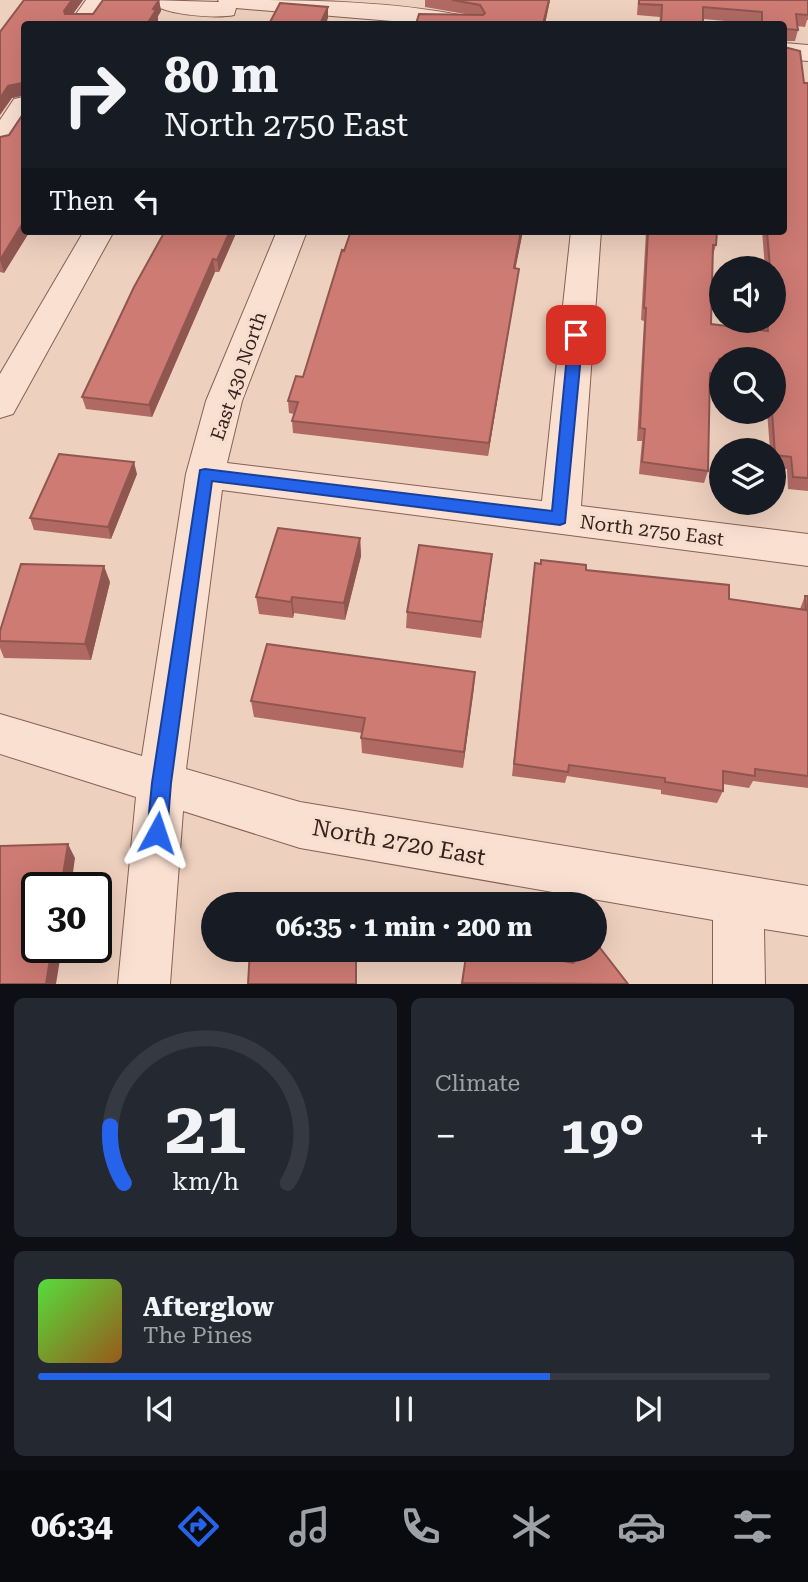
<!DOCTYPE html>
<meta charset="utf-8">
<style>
:root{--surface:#171b24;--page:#242831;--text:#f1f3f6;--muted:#9ea1a6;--line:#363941;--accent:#2563eb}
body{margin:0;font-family:"Roboto Serif",serif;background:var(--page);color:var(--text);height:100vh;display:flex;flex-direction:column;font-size:26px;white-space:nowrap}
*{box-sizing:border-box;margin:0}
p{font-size:23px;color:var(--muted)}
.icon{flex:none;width:38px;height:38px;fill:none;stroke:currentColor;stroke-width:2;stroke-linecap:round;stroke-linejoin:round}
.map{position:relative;height:984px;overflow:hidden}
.drawer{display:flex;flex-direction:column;gap:14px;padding:14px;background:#0d0f14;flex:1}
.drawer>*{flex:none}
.top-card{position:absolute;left:21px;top:21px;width:766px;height:214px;border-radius:7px;box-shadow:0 7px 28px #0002;background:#171b24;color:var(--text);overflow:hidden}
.buttons{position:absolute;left:709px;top:256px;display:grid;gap:14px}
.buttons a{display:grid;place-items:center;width:77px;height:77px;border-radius:50%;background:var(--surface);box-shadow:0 7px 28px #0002;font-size:35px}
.speed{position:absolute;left:21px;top:872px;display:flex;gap:14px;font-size:35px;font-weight:700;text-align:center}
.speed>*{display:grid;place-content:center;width:91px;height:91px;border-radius:50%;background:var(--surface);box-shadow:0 7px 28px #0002;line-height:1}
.speed .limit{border:4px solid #111;border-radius:10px;background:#fff;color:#111}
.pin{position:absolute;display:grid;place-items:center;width:60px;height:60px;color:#fff;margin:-30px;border-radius:14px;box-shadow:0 4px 10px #0006}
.me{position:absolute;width:77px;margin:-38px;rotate:5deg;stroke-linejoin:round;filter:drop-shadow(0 0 5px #0008)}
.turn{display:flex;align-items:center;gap:24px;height:147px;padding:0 28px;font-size:32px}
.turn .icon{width:91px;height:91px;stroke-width:2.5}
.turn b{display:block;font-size:49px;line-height:60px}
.then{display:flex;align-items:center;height:66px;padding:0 28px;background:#0003;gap:14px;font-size:26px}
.big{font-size:52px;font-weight:700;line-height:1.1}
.drawer .tile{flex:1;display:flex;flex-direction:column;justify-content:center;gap:10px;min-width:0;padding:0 24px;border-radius:10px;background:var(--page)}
.drawer .dial{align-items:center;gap:0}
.dial svg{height:182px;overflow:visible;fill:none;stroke:var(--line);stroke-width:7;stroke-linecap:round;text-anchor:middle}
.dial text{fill:var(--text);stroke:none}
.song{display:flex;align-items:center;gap:21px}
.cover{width:84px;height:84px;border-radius:10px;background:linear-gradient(135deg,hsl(110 70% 55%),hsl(30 70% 35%))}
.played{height:7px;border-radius:4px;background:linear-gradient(90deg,var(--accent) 70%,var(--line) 70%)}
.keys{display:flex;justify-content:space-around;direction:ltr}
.heat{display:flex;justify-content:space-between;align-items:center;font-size:38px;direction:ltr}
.drawer .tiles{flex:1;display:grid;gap:14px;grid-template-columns:1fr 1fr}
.tile:last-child{grid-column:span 2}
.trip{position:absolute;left:201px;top:892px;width:406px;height:70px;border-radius:35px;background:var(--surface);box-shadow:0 7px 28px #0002;font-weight:700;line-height:70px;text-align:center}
.menu{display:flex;height:112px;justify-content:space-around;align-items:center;background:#090b0e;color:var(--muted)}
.menu .icon{width:49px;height:49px}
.menu .current{color:var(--accent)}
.menu b{font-size:32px;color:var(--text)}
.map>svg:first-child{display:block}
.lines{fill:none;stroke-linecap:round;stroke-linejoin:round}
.minor-casing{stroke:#876056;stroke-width:2}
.minor{fill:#f9e0d1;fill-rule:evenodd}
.wall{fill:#b06a63}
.shaded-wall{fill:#905650}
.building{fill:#cd7b73;stroke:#905650;stroke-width:2}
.route{fill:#2563eb;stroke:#184099;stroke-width:2}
.labels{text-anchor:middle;stroke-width:7;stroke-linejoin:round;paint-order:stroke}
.street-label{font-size:19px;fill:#36201b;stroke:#f6ddcd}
.near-street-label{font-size:23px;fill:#36201b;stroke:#f6ddcd}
</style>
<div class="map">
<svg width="808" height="984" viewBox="0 0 808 984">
<rect width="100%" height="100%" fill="#eed0be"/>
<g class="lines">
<defs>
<path id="minor" d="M86,0H110L93,24H69Z
M148,0L219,2L218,0C303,0 396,0 479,19L482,24H428L236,8L234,15C217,19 158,15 148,0Z
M784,43L808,45V61L784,59Z
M24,97V125L10,146L0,148V120L14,99Z
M84,231H114L13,414L0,418V374Z
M277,231H307L242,401L227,463L542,501L571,231H601L581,506L808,534V566L222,490L186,769L300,802L808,886V936L764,929L765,984H713V920L300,848L183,811L170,984H118L136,797L0,754V714L142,756L186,474L206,401Z"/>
</defs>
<use href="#minor" class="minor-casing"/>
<use href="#minor" class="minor"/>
</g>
<path class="wall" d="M83,0L73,14H93L159,0L161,11L158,16V21L156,24H24V231H30L4,273L0,272V137L9,135L23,114V96L12,98L0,32Z
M425,0H550L545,24H416L471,15L425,7Z
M638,0H808V20H807L805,27L797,26L798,30L795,41H785L784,47L804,83H808V491L788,489L787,469L774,468V450H770L767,411H774V359H721V373L719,372L715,386H710L708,471L704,483L639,474L642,441H637L644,321L641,320L646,231H717L716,245L712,258L711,324L763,330V320H774V268H765L762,231H784V24H759L703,19V24H659L660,17L637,15Z
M237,231L219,272H215L152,417L86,409L82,397Z
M351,231H523L515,268L519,269L517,281L488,456L293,433L292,421L294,414L289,413L288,401L303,377Z
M137,474L111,539L34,530L30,518Z
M360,538L361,556L345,620L294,613L293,618L259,614L256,597Z
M492,554L481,638L406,628L407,612Z
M586,570L729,599L800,609L805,596H808V788L753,781L749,788L723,784V791L717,803L661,794V790L567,776L565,783L512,776L533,576Z
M110,582L91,660L4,658L0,648V631Z
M475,672L463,768L362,753L361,738L362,733L254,717L251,701Z"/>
<path class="shaded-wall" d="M72,0H83L67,22L64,11Z
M159,0L161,11L158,16V21L156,24H147L153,9Z
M549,0H550L545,24H543Z
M328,7V18L326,24H320Z
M22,83L24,95L12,98L0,115V98L8,86Z
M24,221V231H30L4,273L0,260Z
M230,231H237L219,272L217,260Z
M521,231H523L513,281L514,268Z
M213,259L215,272L152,417L149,405Z
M519,269L517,281L488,456L489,443Z
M134,462L137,474L111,539L108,527Z
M360,538L361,556L345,620L344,603Z
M492,554L490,571L481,638L482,622Z
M104,566L110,582L91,660L85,644Z
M292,597L294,613L293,618L291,602Z
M475,672L474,688L463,768L464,752Z
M68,844L75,858L71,887H61Z
M52,947H62L56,984H46Z
M356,950H357V984H356Z"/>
<path class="building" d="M24,0H72L64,11L65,14H93L103,0H159L153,9L156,10L147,24H24V221L0,260V137L9,135L23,114L22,83L8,86L0,98V32Z
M452,0H549L543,24H416L419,14L483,15L485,13L480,5Z
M639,0H808V15L796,14L798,30L785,29L784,47L800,51L804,83H808V478L793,477L791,457L775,455L772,411H774V359H721V360L719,359V374L710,373L708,471L642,462L645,429L640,428L646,308H644L648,231H717L716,245H713L711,324L768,331L767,320H774V268H770L767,231H784V24H762V12L703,7V24H661L662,5L639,4Z
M280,3L328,7L320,24H269Z
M165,231H230L217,260L213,259L149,405L82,397L134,287Z
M351,231H521L514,268L519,269L489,443L292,421L298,402L288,401L296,376L303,377L342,250L344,251Z
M59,454L134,462L108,527L30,518Z
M278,528L360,538L344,603L292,597L291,602L256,597Z
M419,545L492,554L482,622L407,612Z
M541,560L586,565V570L729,585V599L806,610L805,596H808V776L755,769V776L723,771V791L665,782V778L569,765L568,772L514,764L535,563L541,564Z
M21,564L104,566L85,644L0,641V631Z
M267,644L475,672L464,752L361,738L365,718L251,701Z
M68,844L61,887H37V947H52L46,984H0V846Z
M597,944L628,984L462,983L467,950H538L537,956L573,963L589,950H595V945Z
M250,950H356V984H248Z"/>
<path class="route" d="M576,331L583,335L565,523L560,525L212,481L171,783L167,833L164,840L157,842L150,840L147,833L152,783L200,470L205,469L552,511L569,335Z"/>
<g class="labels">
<g class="street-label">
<text transform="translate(238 376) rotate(-71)" y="7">East 430 North</text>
<text transform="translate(652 530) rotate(7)" y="7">North 2750 East</text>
</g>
<g class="near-street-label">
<text transform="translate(399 842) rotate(10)" y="8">North 2720 East</text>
</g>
</g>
</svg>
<div class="buttons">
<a><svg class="icon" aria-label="sound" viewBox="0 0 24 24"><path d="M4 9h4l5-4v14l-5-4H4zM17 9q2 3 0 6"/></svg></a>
<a><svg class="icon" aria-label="search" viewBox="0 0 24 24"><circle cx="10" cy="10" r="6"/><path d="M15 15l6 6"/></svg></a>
<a><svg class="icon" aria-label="layers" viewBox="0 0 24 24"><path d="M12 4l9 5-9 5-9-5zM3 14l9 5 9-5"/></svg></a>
</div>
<div class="speed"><div class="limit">30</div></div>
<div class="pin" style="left:576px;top:335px;background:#d93025"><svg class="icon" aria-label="arrive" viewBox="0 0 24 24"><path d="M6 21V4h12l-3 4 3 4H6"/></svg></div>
<svg class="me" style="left:157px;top:833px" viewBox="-20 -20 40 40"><path d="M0-17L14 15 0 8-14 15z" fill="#2563eb" stroke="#fff" stroke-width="4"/></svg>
<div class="trip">06:35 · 1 min · 200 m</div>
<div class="top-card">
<div class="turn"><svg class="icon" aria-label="right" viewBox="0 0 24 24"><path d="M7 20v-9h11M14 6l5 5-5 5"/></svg><div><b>80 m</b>North 2750 East</div></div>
<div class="then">Then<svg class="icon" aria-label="left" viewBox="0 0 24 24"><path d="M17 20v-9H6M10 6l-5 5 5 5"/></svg></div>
</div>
</div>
<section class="drawer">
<div class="tiles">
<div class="tile dial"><svg viewBox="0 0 100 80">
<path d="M14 69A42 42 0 1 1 86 69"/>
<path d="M14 69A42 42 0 0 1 8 44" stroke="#2563eb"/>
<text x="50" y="56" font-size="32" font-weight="700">21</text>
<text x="50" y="72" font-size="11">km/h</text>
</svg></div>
<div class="tile"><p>Climate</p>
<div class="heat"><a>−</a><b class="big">19°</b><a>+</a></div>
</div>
<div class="tile">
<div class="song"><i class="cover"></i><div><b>Afterglow</b><p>The Pines</p></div></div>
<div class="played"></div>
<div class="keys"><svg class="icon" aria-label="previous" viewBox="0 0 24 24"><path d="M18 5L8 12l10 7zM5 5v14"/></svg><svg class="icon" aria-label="pause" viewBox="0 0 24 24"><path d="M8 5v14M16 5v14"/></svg><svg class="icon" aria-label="next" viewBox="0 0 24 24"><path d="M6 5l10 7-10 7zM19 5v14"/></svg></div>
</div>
</div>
</section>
<nav class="menu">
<b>06:34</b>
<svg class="icon current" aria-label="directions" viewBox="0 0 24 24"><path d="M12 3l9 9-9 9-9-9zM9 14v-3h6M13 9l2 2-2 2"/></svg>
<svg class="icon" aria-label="music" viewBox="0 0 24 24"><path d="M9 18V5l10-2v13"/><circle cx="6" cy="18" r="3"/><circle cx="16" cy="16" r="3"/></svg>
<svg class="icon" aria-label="phone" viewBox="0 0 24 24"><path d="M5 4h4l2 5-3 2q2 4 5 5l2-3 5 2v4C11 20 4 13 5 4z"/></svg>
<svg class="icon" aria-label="climate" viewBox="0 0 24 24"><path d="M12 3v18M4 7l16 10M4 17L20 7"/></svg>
<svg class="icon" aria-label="car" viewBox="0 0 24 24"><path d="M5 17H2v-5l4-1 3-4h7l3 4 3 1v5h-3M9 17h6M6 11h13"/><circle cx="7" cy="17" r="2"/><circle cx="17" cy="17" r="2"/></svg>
<svg class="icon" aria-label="filters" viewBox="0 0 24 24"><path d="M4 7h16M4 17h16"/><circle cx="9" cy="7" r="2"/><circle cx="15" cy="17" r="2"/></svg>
</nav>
